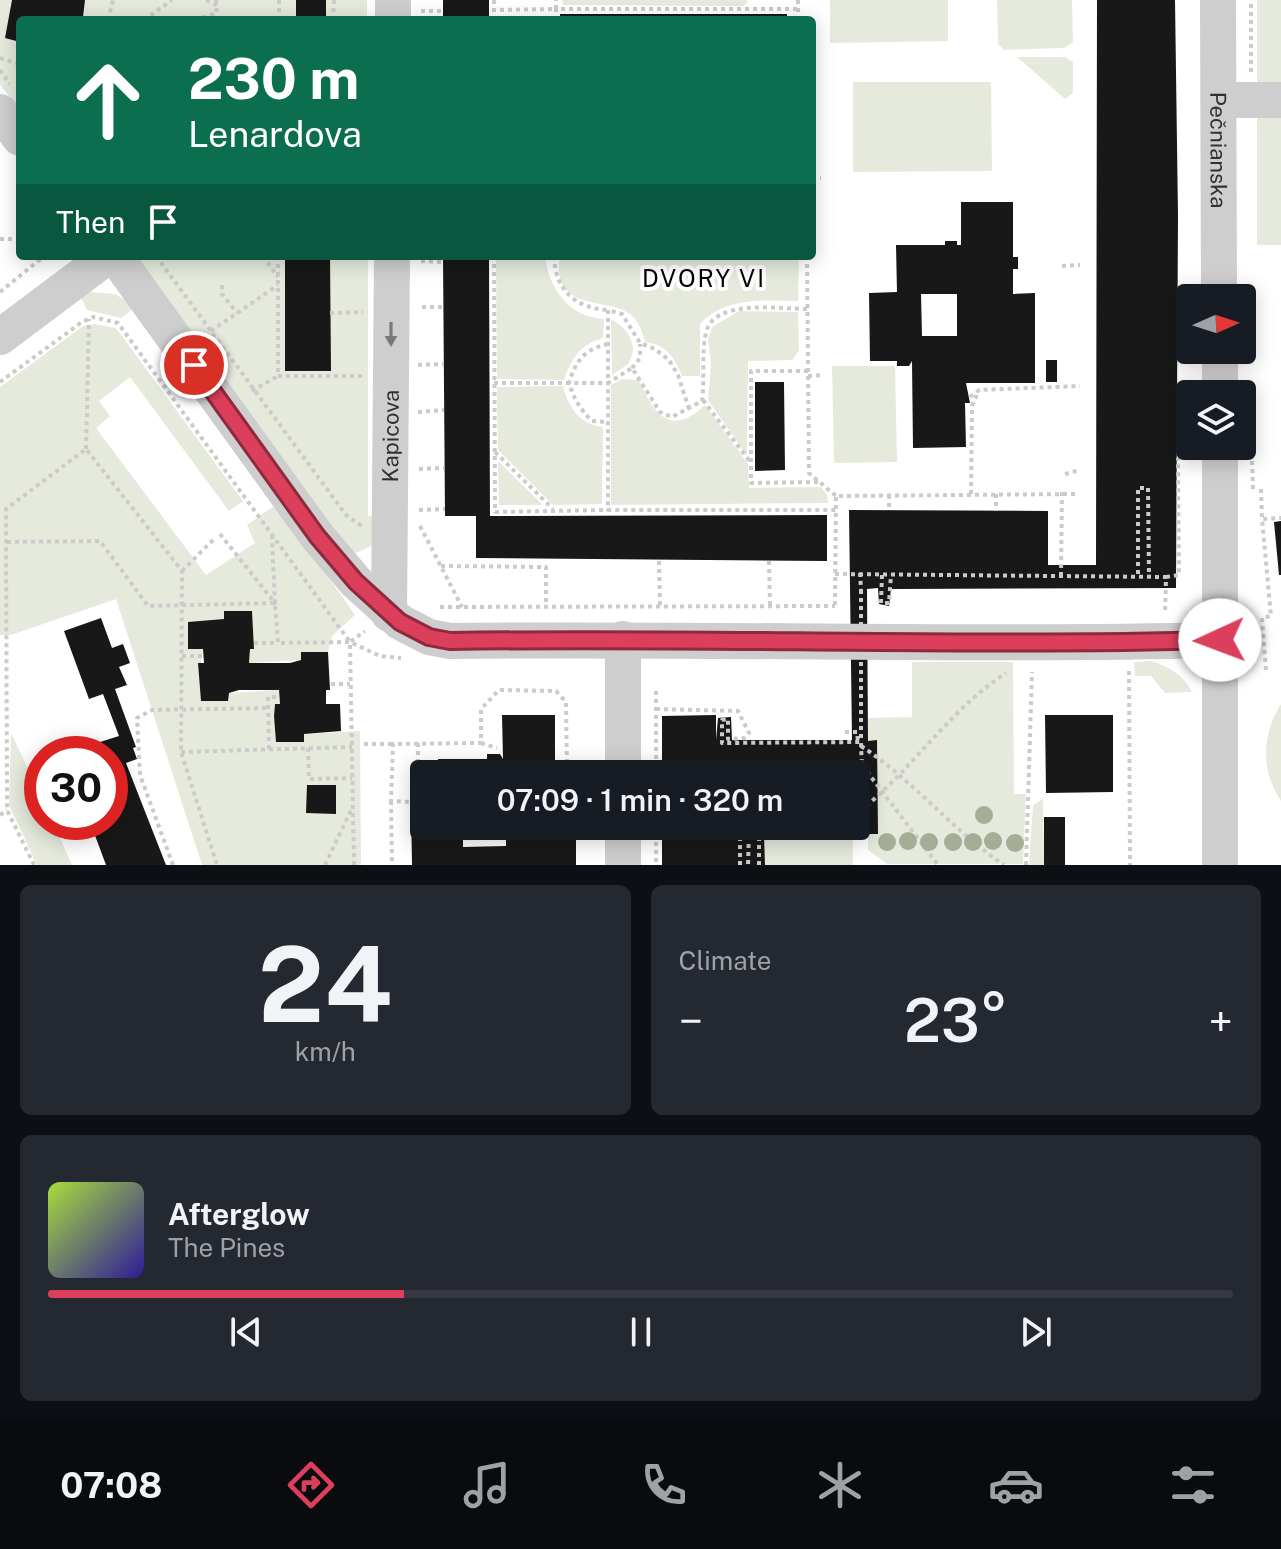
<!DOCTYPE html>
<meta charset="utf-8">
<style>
:root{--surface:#171b24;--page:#242831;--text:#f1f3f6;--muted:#9ea1a6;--line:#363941;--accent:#dc3f5c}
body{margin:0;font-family:"Public Sans",sans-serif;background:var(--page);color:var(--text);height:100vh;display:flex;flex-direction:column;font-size:30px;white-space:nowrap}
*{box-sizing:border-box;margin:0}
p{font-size:26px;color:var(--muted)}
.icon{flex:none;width:44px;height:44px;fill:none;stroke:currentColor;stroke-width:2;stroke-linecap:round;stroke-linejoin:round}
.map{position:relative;height:865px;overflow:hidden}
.side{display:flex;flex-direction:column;gap:20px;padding:20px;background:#0d0f14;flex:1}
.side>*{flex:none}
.hud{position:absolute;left:16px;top:16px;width:800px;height:244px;border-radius:8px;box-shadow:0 4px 20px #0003;background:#0b6e4f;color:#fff;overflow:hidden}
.needle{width:52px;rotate:87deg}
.tools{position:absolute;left:1176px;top:284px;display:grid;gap:16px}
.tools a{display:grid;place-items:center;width:80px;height:80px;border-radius:8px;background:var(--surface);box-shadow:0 4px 20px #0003;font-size:40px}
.speed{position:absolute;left:24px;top:736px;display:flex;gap:16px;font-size:40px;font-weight:700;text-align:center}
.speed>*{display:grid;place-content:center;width:104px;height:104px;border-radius:50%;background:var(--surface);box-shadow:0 4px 20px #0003;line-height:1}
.speed .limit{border:12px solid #d22;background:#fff;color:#111}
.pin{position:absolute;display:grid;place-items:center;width:68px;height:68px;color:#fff;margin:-34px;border:4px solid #fff;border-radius:50%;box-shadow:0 2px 8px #0007}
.me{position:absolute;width:88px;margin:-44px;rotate:268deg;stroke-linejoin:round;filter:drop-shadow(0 0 6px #0008)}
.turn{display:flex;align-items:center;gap:28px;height:168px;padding:0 40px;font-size:36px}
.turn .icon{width:104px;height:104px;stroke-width:2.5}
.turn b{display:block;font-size:56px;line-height:68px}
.then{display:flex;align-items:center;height:76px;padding:0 40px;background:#0003;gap:16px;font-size:30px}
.big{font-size:60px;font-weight:600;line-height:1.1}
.side .card{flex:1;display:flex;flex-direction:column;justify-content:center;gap:12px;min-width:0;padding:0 28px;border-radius:12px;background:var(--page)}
.side .dial{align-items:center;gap:0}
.dial b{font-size:104px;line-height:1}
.song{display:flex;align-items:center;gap:24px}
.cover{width:96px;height:96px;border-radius:12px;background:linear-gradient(135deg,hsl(80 70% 55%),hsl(250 70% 35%))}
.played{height:8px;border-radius:4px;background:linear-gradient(90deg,var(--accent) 30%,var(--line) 30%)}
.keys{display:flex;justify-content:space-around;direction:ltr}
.heat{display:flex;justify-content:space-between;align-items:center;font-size:44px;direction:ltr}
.side .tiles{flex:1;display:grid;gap:20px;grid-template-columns:1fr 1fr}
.card:last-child{grid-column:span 2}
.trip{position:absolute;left:410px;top:760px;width:460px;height:80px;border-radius:8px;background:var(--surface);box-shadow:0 4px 20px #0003;font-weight:600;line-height:80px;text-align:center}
.tabs{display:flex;height:128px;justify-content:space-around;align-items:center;background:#090b0e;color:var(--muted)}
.tabs .icon{width:56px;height:56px}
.tabs .active{color:var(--accent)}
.tabs b{font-size:36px;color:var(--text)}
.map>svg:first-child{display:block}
.green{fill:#e5eadd}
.building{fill:#181818;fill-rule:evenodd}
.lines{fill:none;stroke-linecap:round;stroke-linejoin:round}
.path{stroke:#cbcbcb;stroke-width:4;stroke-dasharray:4 4;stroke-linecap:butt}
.minor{stroke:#cecece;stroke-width:36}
.path-bridge{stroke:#cbcbcb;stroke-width:4;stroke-dasharray:4 4;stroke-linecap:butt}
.tree{fill:#a4ae96}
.oneway{fill:#787878}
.route-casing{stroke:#8f293c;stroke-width:20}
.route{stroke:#dc3f5c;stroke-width:14}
.labels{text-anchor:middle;stroke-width:8;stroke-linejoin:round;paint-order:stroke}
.street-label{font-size:22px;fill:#313131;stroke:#fff}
.neighbourhood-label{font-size:24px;letter-spacing:2px;fill:#000;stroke:#fff}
</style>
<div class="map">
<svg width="1281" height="865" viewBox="0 0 1281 865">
<rect width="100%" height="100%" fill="#fff"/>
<path class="green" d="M0,0H367V20H20V111L0,84Z
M562,0H747V3L743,6L563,5Z
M830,0H948V41L830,43Z
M997,0H1072L1073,42L1064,48L1004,50L998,44Z
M1257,0H1281V245H1257Z
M1017,57H1065L1073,62V93L1065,99Z
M853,82H991L992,171L853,172Z
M127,256H368V516H387L375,544L354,554L347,552Z
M496,256H545C549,289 569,317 604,319L603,338C579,345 572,358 564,380L497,379Z
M792,256L799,261L798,301C765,300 724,297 700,324V376H682C674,357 667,345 645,342C642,331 639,322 630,314C608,297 550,312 560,257Z
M90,292L115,294L136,307L121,318L87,310L80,295Z
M739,311L798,312L799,351L792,360L748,361L747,456L708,400L711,364L708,340L712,327Z
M611,319C628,328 640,346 628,364L612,375Z
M95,324L116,328L243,501L229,511L130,377L99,401L110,416L96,428L206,575L255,543L247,525L277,504L355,615L332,636L328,652H301V660L249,663L250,649H254L252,611L214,622H189L188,649H203L199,675L229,693L279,690L280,704H275L274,716L304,734L360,731L361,865H202L116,599L11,635H0V387L83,326Z
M832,366H895L897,462L834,463Z
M622,379L639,380C654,414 670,438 705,405L748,464L749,488L821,487L827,495L828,503L611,505V385Z
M563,386C569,408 579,424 603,427L602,504L553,505L498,450L497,387Z
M498,461L543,505H499Z
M1152,661C1170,668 1183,674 1192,692L1165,693L1151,676H1135L1134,662Z
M912,662H1013L1014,794H1026L1023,864H887L868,850V718L912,717Z
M1281,704V801C1260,769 1262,735 1281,704Z
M11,733L42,798V822H53L72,865H37L9,805Z
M1043,799L1044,865H1029L1033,805Z
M764,834H853V865H765Z"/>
<path class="building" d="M12,0H85L83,17L92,20H20V42L5,38Z
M296,0H326V20H296Z
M443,0H489V20H443Z
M1097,0H1175L1178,216L1176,588L891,589L889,606L879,604L878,588L867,589L868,741L877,740L878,834H764L765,865H662V826H856V774H662V716L716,715V740L718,718L731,717L732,740H852L849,510L1048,511V565H1096Z
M560,14H787V20H560Z
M961,202H1013V257H1018V269H1013V294L1035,293V383H966L970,403H965L966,447L913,448L912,361L909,366H897V361H870L869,293L897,292L896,245H945V241H957V245H961ZM921,294H957V336H922Z
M285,256H330L331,371H285Z
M443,256H489L490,516L827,515V561L476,558V516H445Z
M1046,360H1057V382H1046Z
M755,382H784L785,470L755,471Z
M1281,521V575H1279L1274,522Z
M224,611H252L254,649H250L249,663H290L301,660V652H328L330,690H326V704H340L341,731L304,734V742H276L274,716L275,704H280L279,690H239L229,693L228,701H201L198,663H204L203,649H188V622L224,619Z
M101,618L112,648L123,644L130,663L119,667L127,685L115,689L136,747L133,748L137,759L126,763L166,865H106L90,822H110V754H77L81,748L119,736L103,694L89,699L64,631Z
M502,715H555V771L559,774H438V759H487V754H500L503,759Z
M1045,715H1113V792L1046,793Z
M307,785H336V814L306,813Z
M411,807H424V826H463V847L506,846V826H576V865H412Z
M1044,817H1065V865H1044Z"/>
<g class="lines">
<path class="path" d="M206,0L217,5
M216,0L217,20
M279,0V20
M494,0V10
M798,0V20
M421,11H443
M108,20L113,0
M144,20L172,0
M195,20L217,13
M333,20L334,0
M494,20V10L556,9V0
M556,20V9H798
M0,58L20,64
M0,70L10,84
M1251,72V0
M812,178H821
M0,239H20
M156,256L346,515L362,526
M263,256L278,277
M278,256V376H362
M494,256L495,512L608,510
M554,256C555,290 575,308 608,310
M807,256L809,473L836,496
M421,261L443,262
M1062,266L1080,265
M222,285V294L237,313
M0,292L43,257
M1250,301L1251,344
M422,307H443
M330,313L363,312
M211,331L278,285
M608,344C585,349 576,360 569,383H608V510H836
M418,365L444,364
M632,368L640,358V344
M808,371H751V483L820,482
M808,376L822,375
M0,382L82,322L93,317L118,323L350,642
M494,383H569C574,399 580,409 592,421L608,422
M252,391L278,376
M970,397L979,390L1080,386
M1251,397L1252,448
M703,400L751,463
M689,409L678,375L669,360L655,349L640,343L622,314L608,310V383L632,368L660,412L672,417L702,401C705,379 701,354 706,333C713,298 781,309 807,309
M418,412L444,410
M86,449L89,319
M495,452L553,509
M1252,461L1253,490
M419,469L444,468
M1065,474L1080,470
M1261,489L1262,519
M971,494L972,406L979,390
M996,494V511
M889,495V510
M419,510L445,509
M420,526L462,607
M220,534L275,603L272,536
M7,542L100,541L148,606L275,603L278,643L350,642L380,656L401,658
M659,561L660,606
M769,561L770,606
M441,566L546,567V607
M182,571L215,538
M860,573L861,590
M835,574L1166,577L1165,614
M1138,574V488H1148L1149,577
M882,575L881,603H889L891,575
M1061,576L1062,492
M1166,577L1179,575L1178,458
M835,605L836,496L1077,494
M440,607L835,606
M254,643H278
M182,656H203
M1266,670L1262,618L1271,616L1262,519L1281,518
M1129,671L1130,865
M331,684H350
M656,691V774
M656,709L738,711L749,733L744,738L728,739V719L722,720V743L861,742
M845,732H857L858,742
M418,743V796L409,802L391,801L393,744L481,743V709L499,690L556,691L566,702L567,774
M481,743L497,748
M364,744H393
M861,746C913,780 952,830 1004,865
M308,748L309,779L352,778
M269,749L268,697H280
M181,752L352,747
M862,765L938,865
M391,801L392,865
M860,811C913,769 949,710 1006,673
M0,815L7,810
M856,817V829
M656,826V865
M729,830L864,828L861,743
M827,832H861
M34,865L7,810L6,509L86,449L182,571L181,752L217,865
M173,865L140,775L137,718L152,710L269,708
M325,865L352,808
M354,865L350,642L365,631
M740,865V831H749L748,865
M759,865V829
M1026,865L1032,672"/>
<g class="minor">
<path id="s1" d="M1218,0L1219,298"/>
<path d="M393,20V0"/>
<path d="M1219,100H1281"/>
<path d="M0,112L20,138"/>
<path d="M115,256L317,536L356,582L400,622L429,637L450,641C707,638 963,646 1220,640"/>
<path d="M0,337L108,256"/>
<path d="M1220,350V394"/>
<path id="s2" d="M389,614L392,256"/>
<path d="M623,639V774"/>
<path d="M623,826V865"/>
<path d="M1220,865V446"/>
</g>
<path class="path-bridge" d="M861,590V740"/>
</g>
<g class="tree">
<circle cx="984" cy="815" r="9"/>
<circle cx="908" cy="841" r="9"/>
<circle cx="993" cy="841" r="9"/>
<circle cx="887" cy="842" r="9"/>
<circle cx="929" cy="842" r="9"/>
<circle cx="953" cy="842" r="9"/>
<circle cx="973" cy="842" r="9"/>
<circle cx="1015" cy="843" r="9"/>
</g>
<defs><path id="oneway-solid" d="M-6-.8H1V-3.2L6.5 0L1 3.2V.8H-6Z" transform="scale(2)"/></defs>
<use class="oneway" href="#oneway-solid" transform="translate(391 334) rotate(90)"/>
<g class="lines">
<defs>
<path id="route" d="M194,365L317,536L356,582L400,622L429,637L450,641C707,637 963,647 1220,640"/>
</defs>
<use href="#route" class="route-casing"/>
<use href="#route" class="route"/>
</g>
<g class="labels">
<g class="street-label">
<text dy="8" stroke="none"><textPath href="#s1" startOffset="150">Pečnianska</textPath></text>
<text dy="8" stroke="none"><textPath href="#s2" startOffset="178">Kapicova</textPath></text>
</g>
<g class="neighbourhood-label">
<text x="704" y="287">DVORY VI</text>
</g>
</g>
</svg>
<div class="tools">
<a><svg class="needle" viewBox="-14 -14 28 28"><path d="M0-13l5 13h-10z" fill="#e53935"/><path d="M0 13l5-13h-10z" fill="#9ea1a6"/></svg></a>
<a><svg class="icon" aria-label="layers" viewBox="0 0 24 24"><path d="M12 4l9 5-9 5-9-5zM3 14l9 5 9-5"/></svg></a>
</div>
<div class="speed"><div class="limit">30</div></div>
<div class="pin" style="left:194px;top:365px;background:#d93025"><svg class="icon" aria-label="arrive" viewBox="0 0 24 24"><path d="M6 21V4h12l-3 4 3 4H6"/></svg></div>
<svg class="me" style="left:1220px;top:640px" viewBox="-20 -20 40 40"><circle r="19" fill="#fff"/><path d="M0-13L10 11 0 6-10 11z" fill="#dc3f5c"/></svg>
<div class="trip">07:09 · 1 min · 320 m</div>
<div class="hud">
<div class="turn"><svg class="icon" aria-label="ahead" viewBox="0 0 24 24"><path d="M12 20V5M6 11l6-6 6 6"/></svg><div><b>230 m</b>Lenardova</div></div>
<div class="then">Then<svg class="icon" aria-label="arrive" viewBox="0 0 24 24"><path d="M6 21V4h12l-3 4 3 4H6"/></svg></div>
</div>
</div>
<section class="side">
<div class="tiles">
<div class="card dial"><b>24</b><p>km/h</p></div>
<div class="card"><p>Climate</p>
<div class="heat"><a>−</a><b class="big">23°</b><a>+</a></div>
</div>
<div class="card">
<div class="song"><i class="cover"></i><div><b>Afterglow</b><p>The Pines</p></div></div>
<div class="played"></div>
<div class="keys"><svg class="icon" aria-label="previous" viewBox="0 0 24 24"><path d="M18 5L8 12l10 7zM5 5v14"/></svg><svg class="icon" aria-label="pause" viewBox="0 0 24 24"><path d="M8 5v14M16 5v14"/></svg><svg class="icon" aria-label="next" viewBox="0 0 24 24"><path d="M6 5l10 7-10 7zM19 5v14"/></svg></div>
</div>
</div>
</section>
<nav class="tabs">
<b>07:08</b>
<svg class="icon active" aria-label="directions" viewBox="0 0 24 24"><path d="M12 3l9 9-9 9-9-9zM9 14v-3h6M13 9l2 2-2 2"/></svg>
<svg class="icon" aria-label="music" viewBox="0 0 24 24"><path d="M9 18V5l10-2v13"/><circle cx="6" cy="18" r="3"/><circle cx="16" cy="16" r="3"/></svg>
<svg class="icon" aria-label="phone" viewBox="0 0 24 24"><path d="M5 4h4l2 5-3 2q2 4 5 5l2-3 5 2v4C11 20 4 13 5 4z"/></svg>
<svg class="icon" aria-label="climate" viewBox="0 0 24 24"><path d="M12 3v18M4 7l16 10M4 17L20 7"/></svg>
<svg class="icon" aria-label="car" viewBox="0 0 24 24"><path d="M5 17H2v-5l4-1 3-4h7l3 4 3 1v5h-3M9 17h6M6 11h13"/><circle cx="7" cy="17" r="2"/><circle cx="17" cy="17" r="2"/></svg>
<svg class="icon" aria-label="filters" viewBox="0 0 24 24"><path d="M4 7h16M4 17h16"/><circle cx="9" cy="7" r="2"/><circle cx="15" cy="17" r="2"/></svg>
</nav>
